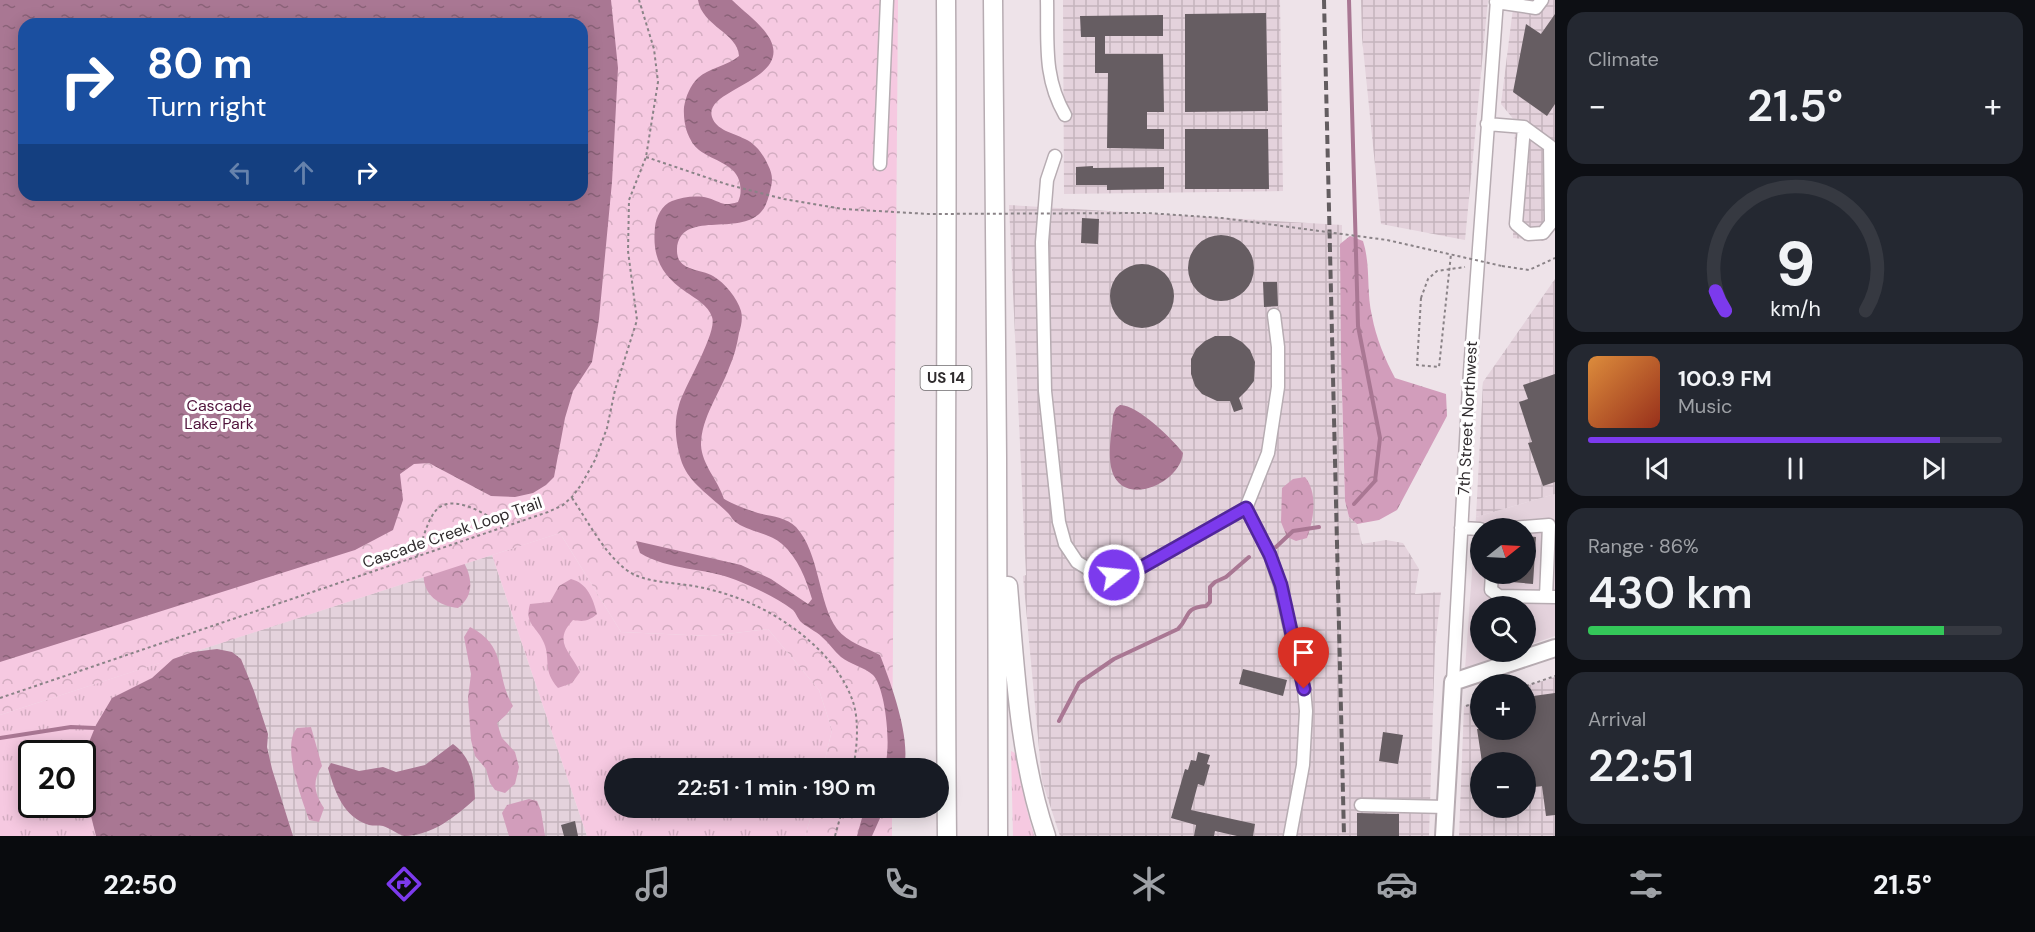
<!DOCTYPE html>
<meta charset="utf-8">
<style>
:root{--surface:#171b24;--page:#242831;--text:#f1f3f6;--muted:#9ea1a6;--line:#363941;--accent:#7c3aed}
body{margin:0;font-family:"DM Sans",sans-serif;background:var(--page);color:var(--text);height:100vh;display:flex;flex-direction:column;font-size:22px;white-space:nowrap}
*{box-sizing:border-box;margin:0}
p{font-size:20px;color:var(--muted)}
.icon{flex:none;width:33px;height:33px;fill:none;stroke:currentColor;stroke-width:2;stroke-linecap:round;stroke-linejoin:round}
.map{position:relative;flex:1;overflow:hidden}
.drawer{display:flex;flex-direction:column;gap:12px;padding:12px;background:#0d0f14;width:480px}
.drawer>*{flex:none}
.hud{position:absolute;left:18px;top:18px;width:570px;height:183px;border-radius:18px;box-shadow:0 3px 15px #0003;background:#1a4fa0;color:#fff;overflow:hidden}
.needle{width:39px;rotate:72deg}
.controls{position:absolute;left:1470px;top:518px;display:grid;gap:12px}
.controls a{display:grid;place-items:center;width:66px;height:66px;border-radius:50%;background:var(--surface);box-shadow:0 3px 15px #0003;font-size:30px}
.speed{position:absolute;left:18px;top:740px;display:flex;gap:12px;font-size:30px;font-weight:700;text-align:center}
.speed>*{display:grid;place-content:center;width:78px;height:78px;border-radius:50%;background:var(--surface);box-shadow:0 3px 15px #0003;line-height:1}
.speed .limit{border:3px solid #111;border-radius:9px;background:#fff;color:#111}
.pin{position:absolute;display:grid;place-items:center;width:51px;height:51px;color:#fff;margin:-62px -26px;border-radius:50% 50% 50% 0;rotate:-45deg;box-shadow:0 0 6px #0007}
.pin .icon{rotate:45deg}
.me{position:absolute;width:66px;margin:-33px;rotate:74deg;stroke-linejoin:round;filter:drop-shadow(0 0 4px #0008)}
.turn{display:flex;align-items:center;gap:21px;height:126px;padding:0 30px;font-size:27px}
.turn .icon{width:78px;height:78px;stroke-width:2.5}
.turn b{display:block;font-size:42px;line-height:51px}
.lanes{display:flex;align-items:center;height:57px;padding:0 30px;background:#0003;justify-content:center;gap:30px;direction:ltr}
.lanes .off{opacity:.35}
.big{font-size:45px;font-weight:600;line-height:1.1}
.drawer .card{flex:1;display:flex;flex-direction:column;justify-content:center;gap:9px;min-width:0;padding:0 21px;border-radius:18px;background:var(--page)}
.drawer .dial{align-items:center;gap:0}
.dial svg{height:156px;overflow:visible;fill:none;stroke:var(--line);stroke-width:7;stroke-linecap:round;text-anchor:middle}
.dial text{fill:var(--text);stroke:none}
.song{display:flex;align-items:center;gap:18px}
.cover{width:72px;height:72px;border-radius:9px;background:linear-gradient(135deg,hsl(30 70% 55%),hsl(10 70% 35%))}
.played{height:6px;border-radius:3px;background:linear-gradient(90deg,var(--accent) 85%,var(--line) 85%)}
.keys{display:flex;justify-content:space-around;direction:ltr}
.heat{display:flex;justify-content:space-between;align-items:center;font-size:33px;direction:ltr}
.charge{height:9px;border-radius:4px;background:linear-gradient(90deg,#34c759 86%,var(--line) 0)}
.trip{position:absolute;left:604px;top:758px;width:345px;height:60px;border-radius:30px;background:var(--surface);box-shadow:0 3px 15px #0003;font-weight:600;line-height:60px;text-align:center}
.tab-bar{display:flex;height:96px;justify-content:space-around;align-items:center;background:#090b0e;color:var(--muted)}
.tab-bar .icon{width:42px;height:42px}
.tab-bar .current{color:var(--accent)}
.tab-bar b{font-size:27px;color:var(--text)}
main{display:flex;flex:1;min-height:0}
.map>svg:first-child{display:block}
.built{fill:#e4d2dc;fill-rule:evenodd}
.industrial{fill:url(#industrial-grid);fill-rule:evenodd}
.grass{fill:url(#grass-tufts);fill-rule:evenodd}
.forest{fill:url(#forest-crowns)}
.park{fill:url(#park-crowns);fill-rule:evenodd}
.water{fill:url(#water-ripples);fill-rule:evenodd}
.lines{fill:none;stroke-linecap:round;stroke-linejoin:round}
.stream{stroke:#a97793;stroke-width:4}
.building{fill:#665d62}
.minor-casing{stroke:#b7acb2;stroke-width:15}
.major-casing{stroke:#b7acb2;stroke-width:20}
.highway-casing{stroke:#b7acb2;stroke-width:21}
.path{stroke:#8a8387;stroke-width:2;stroke-dasharray:3 3;stroke-linecap:butt}
.minor{stroke:#fff;stroke-width:12}
.major{stroke:#fff;stroke-width:16}
.highway{stroke:#fff;stroke-width:18}
.rail{stroke:#635d60;stroke-width:4;stroke-dasharray:9 4.5;stroke-linecap:butt}
.path-bridge{stroke:#8a8387;stroke-width:2;stroke-dasharray:3 3;stroke-linecap:butt}
.route-casing{stroke:#51269a;stroke-width:15}
.route{stroke:#7c3aed;stroke-width:10}
.labels{text-anchor:middle;stroke-width:6;stroke-linejoin:round;paint-order:stroke}
.shield{fill:#fff;stroke:#6e6b6d;stroke-width:1.5}
.shield-label{font-size:15px;font-weight:bold;fill:#302c2e}
.park-label{font-size:16px;fill:#51143c;stroke:#fff}
.street-label{font-size:16px;fill:#302c2e;stroke:#fff}
</style>
<main>
<div class="map">
<svg width="1555" height="836" viewBox="0 0 1555 836">
<defs>
<pattern id="industrial-grid" width="8" height="8" patternUnits="userSpaceOnUse" patternTransform="scale(1.5)"><rect width="8" height="8" fill="#e4d2dc"/><path d="M0 4h8M4 0v8" fill="none" stroke="#c4b4bd"/></pattern>
<pattern id="grass-tufts" width="24" height="20" patternUnits="userSpaceOnUse" patternTransform="scale(1.5)"><rect width="24" height="20" fill="#f6c9e1"/><path d="M3 7l-1-3M5 7V3M7 7l1-3M15 17l-1-3M17 17v-4M19 17l1-3" fill="none" stroke="#d3adc1"/></pattern>
<pattern id="forest-crowns" width="20" height="18" patternUnits="userSpaceOnUse" patternTransform="scale(1.5)"><rect width="20" height="18" fill="#d29dbb"/><path d="M2 6a3 3 0 1 1 6 0M12 15a3 3 0 1 1 6 0" fill="none" stroke="#ab8098"/></pattern>
<pattern id="park-crowns" width="20" height="18" patternUnits="userSpaceOnUse" patternTransform="scale(1.5)"><rect width="20" height="18" fill="#f6c9e1"/><path d="M2 6a3 3 0 1 1 6 0M12 15a3 3 0 1 1 6 0" fill="none" stroke="#d3adc1"/></pattern>
<pattern id="water-ripples" width="26" height="14" patternUnits="userSpaceOnUse" patternTransform="scale(1.5)"><rect width="26" height="14" fill="#a97793"/><path d="M2 4q2-2 4 0t4 0M15 11q2-2 4 0t4 0" fill="none" stroke="#8a6278"/></pattern>
</defs>
<rect width="100%" height="100%" fill="#eee3e9"/>
<path class="built" d="M1555,494V636L1526,646V606H1480V651H1513L1465,669L1476,517ZM1480,528H1526V573H1480Z"/>
<path class="industrial" d="M1063,0H1280L1283,191L1064,194Z
M1361,0H1488L1465,240L1381,224L1362,38Z
M1514,0H1555V223L1544,241L1513,238L1515,121L1501,104Z
M1009,205L1342,225V405L1345,501L1349,517L1357,524L1362,544L1386,540L1403,543L1419,569L1415,594L1441,592L1435,647L1429,836H1060L1042,781L1023,576L1026,575Z
M1555,279V494L1476,517L1483,382Z
M492,555L587,836H256L193,652Z
M1555,677V836H1459L1464,706L1480,701V729H1526V686ZM1480,762H1526V807H1480Z"/>
<path class="grass" d="M560,533L621,632L710,636L768,629L819,690L832,730L823,768H615V807H814L805,836H587L492,555Z
M193,652L160,836H0V715ZM32,753H82V804H32Z
M1011,751L1019,755L1026,806L1034,836H1013Z"/>
<path class="forest" d="M1350,236L1363,241C1371,266 1366,291 1372,316C1376,338 1385,359 1395,378L1446,394L1447,416L1397,510L1379,520L1357,524L1349,517L1345,501L1341,355L1340,244Z
M1305,477C1318,493 1314,519 1307,538L1296,541L1287,537L1281,522L1282,488L1293,479Z
M463,561C473,578 474,596 458,608C437,606 421,592 424,571Z
M571,579C587,583 593,598 597,614C589,621 584,622 573,620C552,642 571,652 580,672L572,683L558,688C542,670 551,660 544,643C537,626 524,625 530,604L550,602L559,586Z
M470,627C509,647 494,674 513,706L506,715L497,723L502,738L515,752L519,767L515,784L505,793L495,790L490,783L486,769L475,756L471,740L468,698L471,674L464,637Z
M311,727L322,766C312,781 314,793 324,808L319,822L309,820C302,799 281,746 297,728Z
M529,799L537,801L541,811L545,836H509L502,813L507,805Z"/>
<path class="park" d="M0,0H898L892,768H823L832,730L819,690L768,629L710,636L621,632L560,533L0,715ZM24,24H582V195H24Z
M814,807H892V836H805Z"/>
<path class="water" d="M0,0H611L618,68L612,182L599,319L592,362L573,391L565,418L554,477L546,485L533,493L515,497L491,496L429,463L414,464L400,474L403,500L393,530L355,550L0,662ZM24,24H582V195H24Z
M698,0H732C745,13 761,23 770,39C792,81 703,89 712,117C716,130 733,133 745,139C756,144 763,154 768,165C772,173 773,179 771,187C769,195 767,206 761,212C739,237 680,209 677,249C676,272 700,268 713,276C725,283 737,298 741,311C743,318 741,327 739,333C737,345 734,357 729,368C720,393 701,418 701,445C702,465 718,480 724,499C735,505 745,509 758,513C770,516 786,517 796,527C820,553 818,603 837,629C848,643 865,647 880,655C891,684 911,737 904,768H884C892,752 886,688 873,675C864,667 850,664 841,657C834,651 829,643 822,637C816,631 806,627 800,621C797,617 796,613 793,610C777,598 754,587 736,580C703,567 670,571 640,553L636,541L741,565L771,579L808,604L812,599C806,579 798,558 782,544C769,533 750,532 737,523C733,521 731,516 728,513C712,497 690,484 682,463C676,445 673,424 679,405C684,387 718,332 712,317C708,305 696,299 686,292C661,275 652,257 655,227C656,217 662,205 672,201C682,197 697,195 708,198C722,202 722,207 738,202C741,195 741,191 740,184C737,164 713,161 699,150C687,140 683,122 684,107C686,96 690,86 698,78C709,68 727,66 739,56C738,33 702,26 698,0Z
M1120,405C1136,404 1173,439 1183,453C1180,484 1123,508 1112,471C1107,454 1112,432 1113,415L1116,408Z
M217,649L232,652L241,659L254,691L268,734L267,747L272,769L293,836H96L83,784V757L96,725L112,698L152,678L173,659L193,652Z
M453,744C472,758 474,777 475,799C456,816 432,836 404,836C397,834 390,828 383,826C379,825 373,826 369,825C343,817 335,792 328,768L331,763L359,771L383,767L396,772L425,765Z
M865,807H885L872,836H857Z"/>
<g class="lines">
<path class="stream" d="M1349,0L1358,326L1380,438L1375,481L1354,504
M1276,547L1293,531L1319,527
M1059,721L1079,683L1114,659L1178,629C1191,616 1183,608 1206,606L1210,602V587L1215,582L1226,577L1249,557
M0,738L71,727L95,728"/>
</g>
<path class="building" d="M1266,13L1268,111L1185,112V14Z
M1555,14V104L1547,116L1513,92L1526,24L1541,34Z
M1163,15V36H1105V54H1163L1164,112H1147V129H1164V149L1107,148L1108,73H1095V37H1081L1080,16Z
M1185,129H1268L1269,189H1185Z
M1093,166V168L1164,167V189L1107,190V185H1076V167Z
M1082,218L1099,219L1098,244L1081,243Z
M1188 268a33 33 0 1 1 66 0a33 33 0 1 1-66 0Z
M1110 296a32 32 0 1 1 64 0a32 32 0 1 1-64 0Z
M1263,282H1277L1278,306L1264,307Z
M1215,336H1231L1242,342L1250,350L1255,362L1254,381L1247,390L1239,398L1243,409L1234,412L1230,401H1217L1202,394L1195,386L1191,374V359L1196,349L1205,341Z
M1555,374V482L1543,486L1528,443L1532,442L1519,402L1528,399L1523,385Z
M1526,536L1536,537L1533,584L1500,581V573H1526Z
M1243,669L1287,680L1283,696L1239,684Z
M1555,693V815L1546,816L1542,786L1526,788V762H1482L1477,729H1526V697Z
M1383,732L1403,735L1398,764L1379,761Z
M1198,752L1210,755L1207,764L1210,765L1204,786L1198,784L1191,810L1255,824L1253,836H1237L1215,831L1214,836H1194L1196,825L1171,818L1185,769L1188,770L1191,760L1196,761Z
M1357,813L1399,814V836H1357Z
M575,821L578,836H564L561,825Z"/>
<g class="lines">
<defs>
<path id="minor" d="M1047,0C1048,42 1043,77 1065,115
M1496,2L1536,8L1542,0
M1487,124L1524,127L1516,224L1528,234L1543,233L1551,223L1550,146L1524,127
M1055,156L1047,180L1042,242L1045,391L1059,522L1065,544L1077,562L1095,573L1114,575L1140,568L1246,508L1268,453L1278,387V347L1274,315
M880,164L887,0
M1246,508L1270,555L1280,585L1304,689L1306,711L1303,765L1290,836
M1461,528L1480,529
M1512,528L1549,525L1546,597
M1492,573L1491,590L1499,596L1555,597
M1453,682L1469,386L1497,0
M1361,805L1446,807"/>
<path id="major" d="M1444,836L1453,682L1555,648"/>
<path id="highway" d="M946,0C948,279 944,557 947,836
M993,0L997,457L998,836
M1008,586C1015,669 1019,757 1046,836"/>
</defs>
<use href="#minor" class="minor-casing"/>
<use href="#major" class="major-casing"/>
<use href="#highway" class="highway-casing"/>
<path class="path" d="M646,157L729,185L784,199L843,209
M1502,266L1529,270L1555,258
M1421,298L1428,279L1437,271L1465,267
M572,498C588,521 609,563 635,575C649,581 664,582 679,584C697,586 715,590 732,596C780,612 839,654 854,705C859,724 857,749 853,768
M417,556C422,543 425,528 432,516C448,487 486,516 507,526
M1526,686L1555,676
M0,698L548,512L563,505L572,497L581,485L595,460L607,428L615,390L637,320L628,251L629,200L646,157L658,82L654,49L639,0
M1466,706L1480,701
M835,836L843,807"/>
<use href="#minor" class="minor"/>
<use href="#major" class="major"/>
<use href="#highway" class="highway"/>
<path class="rail" d="M1324,0L1344,836"/>
<path class="path-bridge" d="M843,209L929,214L1147,213L1222,218L1387,240L1502,266
M1421,298L1417,365L1439,367L1451,254"/>
</g>
<g class="lines">
<defs>
<path id="route" d="M1114,575L1140,568L1246,508L1270,555L1281,585L1304,689"/>
</defs>
<use href="#route" class="route-casing"/>
<use href="#route" class="route"/>
</g>
<g class="labels">
<rect class="shield" x="920.5" y="366" width="51" height="24" rx="4.5"/>
<g class="shield-label">
<text x="946" y="383">US 14</text>
</g>
<g class="park-label">
<text x="219" y="411">Cascade<tspan x="219" dy="18">Lake Park</tspan></text>
</g>
<g class="street-label">
<text transform="translate(1467 418) rotate(-87)" y="6">7th Street Northwest</text>
<text transform="translate(452 532) rotate(-19)" y="6">Cascade Creek Loop Trail</text>
</g>
</g>
</svg>
<div class="controls">
<a><svg class="needle" viewBox="-14 -14 28 28"><path d="M0-13l5 13h-10z" fill="#e53935"/><path d="M0 13l5-13h-10z" fill="#9ea1a6"/></svg></a>
<a><svg class="icon" aria-label="search" viewBox="0 0 24 24"><circle cx="10" cy="10" r="6"/><path d="M15 15l6 6"/></svg></a>
<a>+</a>
<a>−</a>
</div>
<div class="speed"><div class="limit">20</div></div>
<div class="pin" style="left:1304px;top:689px;background:#d93025"><svg class="icon" aria-label="arrive" viewBox="0 0 24 24"><path d="M6 21V4h12l-3 4 3 4H6"/></svg></div>
<svg class="me" style="left:1114px;top:575px" viewBox="-20 -20 40 40"><circle r="17" fill="#7c3aed" stroke="#fff" stroke-width="3"/><path d="M0-11L8 9 0 5-8 9z" fill="#fff"/></svg>
<div class="trip">22:51 · 1 min · 190 m</div>
<div class="hud">
<div class="turn"><svg class="icon" aria-label="right" viewBox="0 0 24 24"><path d="M7 20v-9h11M14 6l5 5-5 5"/></svg><div><b>80 m</b>Turn right</div></div>
<div class="lanes"><svg class="icon off" aria-label="left" viewBox="0 0 24 24"><path d="M17 20v-9H6M10 6l-5 5 5 5"/></svg><svg class="icon off" aria-label="ahead" viewBox="0 0 24 24"><path d="M12 20V5M6 11l6-6 6 6"/></svg><svg class="icon" aria-label="right" viewBox="0 0 24 24"><path d="M7 20v-9h11M14 6l5 5-5 5"/></svg></div>
</div>
</div>
<section class="drawer">
<div class="card"><p>Climate</p>
<div class="heat"><a>−</a><b class="big">21.5°</b><a>+</a></div>
</div>
<div class="card dial"><svg viewBox="0 0 100 80">
<path d="M14 69A42 42 0 1 1 86 69"/>
<path d="M14 69A42 42 0 0 1 9 59" stroke="#7c3aed"/>
<text x="50" y="56" font-size="32" font-weight="700">9</text>
<text x="50" y="72" font-size="11">km/h</text>
</svg></div>
<div class="card">
<div class="song"><i class="cover"></i><div><b>100.9 FM</b><p>Music</p></div></div>
<div class="played"></div>
<div class="keys"><svg class="icon" aria-label="previous" viewBox="0 0 24 24"><path d="M18 5L8 12l10 7zM5 5v14"/></svg><svg class="icon" aria-label="pause" viewBox="0 0 24 24"><path d="M8 5v14M16 5v14"/></svg><svg class="icon" aria-label="next" viewBox="0 0 24 24"><path d="M6 5l10 7-10 7zM19 5v14"/></svg></div>
</div>
<div class="card"><p>Range · 86%</p><b class="big">430 km</b><div class="charge"></div></div>
<div class="card"><p>Arrival</p><b class="big">22:51</b></div>
</section>
</main>
<nav class="tab-bar">
<b>22:50</b>
<svg class="icon current" aria-label="directions" viewBox="0 0 24 24"><path d="M12 3l9 9-9 9-9-9zM9 14v-3h6M13 9l2 2-2 2"/></svg>
<svg class="icon" aria-label="music" viewBox="0 0 24 24"><path d="M9 18V5l10-2v13"/><circle cx="6" cy="18" r="3"/><circle cx="16" cy="16" r="3"/></svg>
<svg class="icon" aria-label="phone" viewBox="0 0 24 24"><path d="M5 4h4l2 5-3 2q2 4 5 5l2-3 5 2v4C11 20 4 13 5 4z"/></svg>
<svg class="icon" aria-label="climate" viewBox="0 0 24 24"><path d="M12 3v18M4 7l16 10M4 17L20 7"/></svg>
<svg class="icon" aria-label="car" viewBox="0 0 24 24"><path d="M5 17H2v-5l4-1 3-4h7l3 4 3 1v5h-3M9 17h6M6 11h13"/><circle cx="7" cy="17" r="2"/><circle cx="17" cy="17" r="2"/></svg>
<svg class="icon" aria-label="filters" viewBox="0 0 24 24"><path d="M4 7h16M4 17h16"/><circle cx="9" cy="7" r="2"/><circle cx="15" cy="17" r="2"/></svg>
<b>21.5°</b>
</nav>
